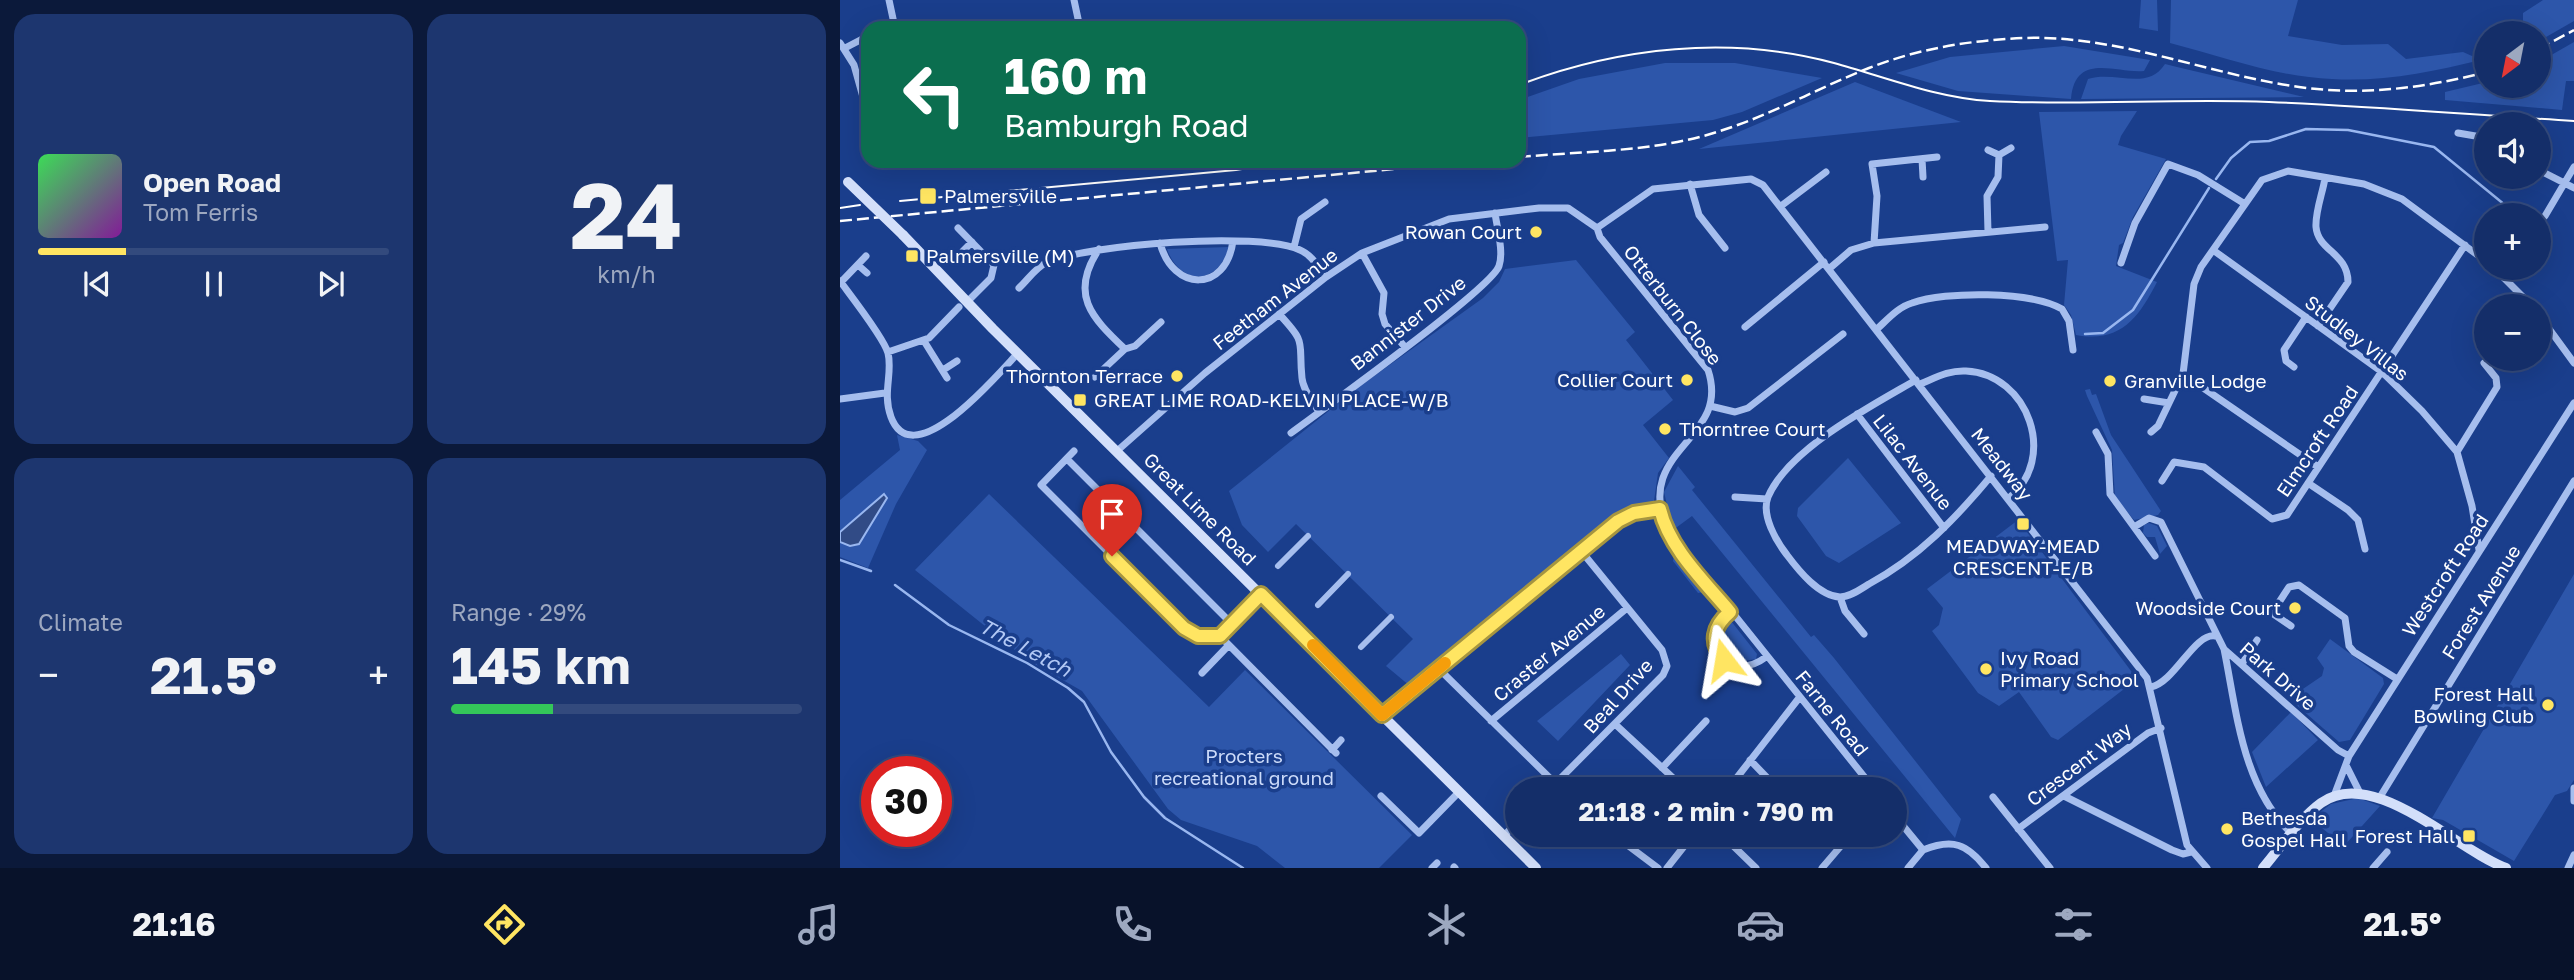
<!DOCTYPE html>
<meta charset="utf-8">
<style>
:root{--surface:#142e69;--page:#1d366f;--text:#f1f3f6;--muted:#9da8c0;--line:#334a7d;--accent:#ffe562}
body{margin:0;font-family:"Golos Text",sans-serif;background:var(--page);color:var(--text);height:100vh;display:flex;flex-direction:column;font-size:26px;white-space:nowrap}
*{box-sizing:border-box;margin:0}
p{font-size:23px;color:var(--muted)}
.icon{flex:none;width:38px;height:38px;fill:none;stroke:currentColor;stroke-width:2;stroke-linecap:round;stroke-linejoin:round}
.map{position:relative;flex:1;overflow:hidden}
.side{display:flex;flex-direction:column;gap:14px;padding:14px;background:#0b193a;width:840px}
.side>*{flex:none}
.hud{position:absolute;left:21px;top:21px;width:665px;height:147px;border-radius:21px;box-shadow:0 7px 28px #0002,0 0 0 2px var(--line);background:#0b6e4f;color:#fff;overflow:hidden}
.needle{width:46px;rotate:212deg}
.controls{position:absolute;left:1634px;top:21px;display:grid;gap:14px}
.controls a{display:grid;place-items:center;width:77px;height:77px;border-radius:50%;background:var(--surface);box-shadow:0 7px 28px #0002,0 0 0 2px var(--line);font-size:35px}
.speed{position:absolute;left:21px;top:756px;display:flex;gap:14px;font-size:35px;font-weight:700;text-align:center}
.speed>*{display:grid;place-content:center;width:91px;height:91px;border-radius:50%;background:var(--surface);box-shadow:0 7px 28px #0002,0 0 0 2px var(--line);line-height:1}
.speed .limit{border:10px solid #d22;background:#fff;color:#111}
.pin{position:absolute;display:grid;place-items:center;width:60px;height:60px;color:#fff;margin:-72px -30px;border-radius:50% 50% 50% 0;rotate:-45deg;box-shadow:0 0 7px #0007}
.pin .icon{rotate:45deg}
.me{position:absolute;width:77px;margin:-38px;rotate:346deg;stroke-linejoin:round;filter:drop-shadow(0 0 5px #0008)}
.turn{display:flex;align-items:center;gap:24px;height:147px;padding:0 28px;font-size:32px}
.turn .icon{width:91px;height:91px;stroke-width:2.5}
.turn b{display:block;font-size:49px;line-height:60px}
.big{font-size:52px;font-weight:700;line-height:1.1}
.side .card{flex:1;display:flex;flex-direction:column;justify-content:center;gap:10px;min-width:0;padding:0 24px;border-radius:21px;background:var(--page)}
.side .dial{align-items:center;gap:0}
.dial b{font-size:91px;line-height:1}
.song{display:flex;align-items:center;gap:21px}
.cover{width:84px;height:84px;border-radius:10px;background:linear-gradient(135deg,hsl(130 70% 55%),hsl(290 70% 35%))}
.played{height:7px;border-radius:4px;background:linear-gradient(90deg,var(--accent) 25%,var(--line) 25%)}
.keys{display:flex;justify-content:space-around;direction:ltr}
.heat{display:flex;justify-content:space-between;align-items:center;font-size:38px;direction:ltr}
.charge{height:10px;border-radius:5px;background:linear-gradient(90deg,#34c759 29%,var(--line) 0)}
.side .tiles{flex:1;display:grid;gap:14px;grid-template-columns:repeat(2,1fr)}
.trip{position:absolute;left:665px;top:777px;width:402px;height:70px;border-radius:35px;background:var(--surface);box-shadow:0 7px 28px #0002,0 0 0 2px var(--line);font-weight:700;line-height:70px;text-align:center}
.menu{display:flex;height:112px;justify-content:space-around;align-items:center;background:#08122a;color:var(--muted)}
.menu .icon{width:49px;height:49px}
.menu .active{color:var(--accent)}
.menu b{font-size:32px;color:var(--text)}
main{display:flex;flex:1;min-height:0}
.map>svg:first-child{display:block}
.green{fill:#2d56aa}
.water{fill:#314b86;stroke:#99b7f0;stroke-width:2}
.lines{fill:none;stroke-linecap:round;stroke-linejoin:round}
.stream{stroke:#99b7f0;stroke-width:2.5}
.pedestrian{stroke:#a6beee;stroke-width:6}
.minor{stroke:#a6beee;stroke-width:7}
.secondary{stroke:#d3dffa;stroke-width:10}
.tram{stroke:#fff;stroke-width:2}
.rail{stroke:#fff;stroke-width:2.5;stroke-dasharray:12 5;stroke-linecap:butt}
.secondary-bridge{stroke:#d3dffa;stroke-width:10}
.route-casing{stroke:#a69540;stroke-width:18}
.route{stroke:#ffe562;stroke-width:12}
.slow{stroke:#f59e0b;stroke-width:12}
.poi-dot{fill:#ffe562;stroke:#1a3e8c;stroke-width:2.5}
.labels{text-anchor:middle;stroke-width:7;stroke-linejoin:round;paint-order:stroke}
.poi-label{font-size:19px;fill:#fff;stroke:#1a3e8c;text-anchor:start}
.street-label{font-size:19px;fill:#fff;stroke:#1a3e8c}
.park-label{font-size:19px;fill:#ccdbfa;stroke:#1a3e8c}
.water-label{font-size:21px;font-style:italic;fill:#b2c8f5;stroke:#1a3e8c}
</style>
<main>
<section class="side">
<div class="tiles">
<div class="card">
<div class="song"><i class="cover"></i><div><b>Open Road</b><p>Tom Ferris</p></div></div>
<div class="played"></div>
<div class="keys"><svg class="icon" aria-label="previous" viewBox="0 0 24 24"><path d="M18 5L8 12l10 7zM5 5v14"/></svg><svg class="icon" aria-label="pause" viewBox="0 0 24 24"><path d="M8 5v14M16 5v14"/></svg><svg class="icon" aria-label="next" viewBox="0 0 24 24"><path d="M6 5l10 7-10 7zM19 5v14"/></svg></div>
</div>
<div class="card dial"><b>24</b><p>km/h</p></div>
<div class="card"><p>Climate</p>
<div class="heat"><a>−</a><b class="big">21.5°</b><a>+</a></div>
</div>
<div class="card"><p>Range · 29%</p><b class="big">145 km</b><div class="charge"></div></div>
</div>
</section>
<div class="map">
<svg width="1734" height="868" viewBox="0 0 1734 868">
<rect width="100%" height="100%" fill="#1a3e8c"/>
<path class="green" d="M1301,0H1317L1318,31L1299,28Z
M1331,0H1458L1448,36L1502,45L1548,44L1566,59L1623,52L1641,60C1592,72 1543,82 1492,79C1438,77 1383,57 1330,43Z
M1703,0H1734V21L1699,41V33H1683V13Z
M1734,42V81H1726L1722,110L1605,100V92L1647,82V86H1699V62Z
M1224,46L1310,60L1304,71C1277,74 1235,51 1231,99L1118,91L1056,73L1110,57Z
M825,63H895L982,78L902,112L873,120L679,138V100L739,79Z
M1325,64L1337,67L1464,97L1241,99L1248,79C1275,70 1307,92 1325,64Z
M1015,82L1121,122L859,149Z
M1297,111L1281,136L1278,145L1326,159L1293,217L1283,243L1279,245L1276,266L1317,282C1298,319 1280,343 1236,335L1231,315L1224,305L1228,260L1217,261L1199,112Z
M389,247C378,286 340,286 327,249Z
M736,260L795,332L786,340L833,400L803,425L829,458L818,473L814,501L810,507L790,511L767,522L570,686L546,666L573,639L456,524L428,552L402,525L389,491L516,389L643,298L659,282L665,269Z
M1250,389L1252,395L1256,394L1271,435L1321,511L1318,515L1294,520L1275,497L1272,450L1247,396L1245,390Z
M57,435L78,441L87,450L56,504L28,568L0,557V500L60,450Z
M1008,458L1061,523L999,563L986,556L957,516L958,508Z
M838,466L855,487L852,490L971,637L974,635L994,658L1121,819L1115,838L852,516L833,530L824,492Z
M149,494L369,707L405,670L572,835L539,868H445L417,846L341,820L328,809L242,691L186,659L75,570Z
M1178,520L1297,679L1218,740L1211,737L1179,692L1159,706L1138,693L1092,631L1099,625L1103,608L1087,589Z
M1309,523L1317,526L1327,546L1320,554L1315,537H1307L1303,533L1304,525Z
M834,555L838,556L864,592L858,593L833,561Z
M1734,574V780L1727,791L1715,795L1674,861L1603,820L1592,818Z
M891,621L917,654L916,659L898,662L884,652L880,634L886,622Z
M1490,639L1543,678L1544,684L1510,740L1499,742L1453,702L1457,693L1482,676L1484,668L1477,658Z
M781,654L790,665L718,741L697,721Z
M1451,712L1478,740L1426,787L1412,752Z
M1518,798L1540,806L1504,846L1471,819L1491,804Z"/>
<path class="water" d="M44,494L47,498L19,544L10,546L0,542V532Z"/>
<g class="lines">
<path class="stream" d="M1376,179L1391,158L1410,142L1429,141L1466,129L1508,130L1594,147L1665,205
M1245,334L1263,333L1293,310L1369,188
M0,560L31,571
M55,585L109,625L187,663L228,688L244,702L271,752L304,797L325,818L403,868"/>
<path class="pedestrian" d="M438,566L468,536
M478,605L508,574
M521,647L551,617"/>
<path class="minor" d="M49,0L55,28
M234,0L240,28
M54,28L73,23
M0,43L14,65L28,115
M5,48L28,36
M1618,133L1647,138
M1148,150L1159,155L1171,148
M1082,159L1083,177
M1699,170L1734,188
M850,184L859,215L885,248
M941,206L986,172
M1705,216L1734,167
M118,228L154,265L151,278L127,302
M757,228L813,189L911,179L923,185L1307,678L1347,845L1367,868
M757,228L760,237L868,370C892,442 791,447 828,532L1034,789
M1148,232L1147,196L1158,177L1159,155
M320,243C333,292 386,293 393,241
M1034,243L1037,196L1032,164L1097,157
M454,247L461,219L485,202
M259,249C229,294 251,317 285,349L295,346L321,322
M1373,250L1542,372L1582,411L1617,452L1632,506L1639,550
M123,251L132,242
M522,253L544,293L542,314L545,324L565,347
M1281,263L1295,223L1328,164L1358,175L1405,204
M18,265L27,273
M990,268L1011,250L1034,243L1205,227
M1654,268L1692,306
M0,281C11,296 44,338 48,353C53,373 42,393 51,417C73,476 158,374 178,353
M1,282L26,256
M179,288C187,281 196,267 206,263C248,244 419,231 460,250C472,255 478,267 486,277
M439,314C468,345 458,340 462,378C463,390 473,402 479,412
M1699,315L1734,363
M1478,326L1508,282C1508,253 1478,251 1476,227C1475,212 1483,192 1485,178
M905,327L984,262
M1037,329C1047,320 1058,307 1072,303C1106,291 1190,291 1222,309L1229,321L1233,350
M84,341L107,378
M48,352L89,338L119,307
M1454,367L1446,361L1444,350L1466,317
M103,370L117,361
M1343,374L1478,467
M255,377L285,349
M1076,380C1033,405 948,449 928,497C921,515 936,541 947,555C959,571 979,596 1000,597C1010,597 1021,589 1029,584C1079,557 1116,518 1151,476
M1080,384C1095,378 1109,370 1126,371C1189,374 1218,459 1169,498
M0,399L45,393
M1304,399L1329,403
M870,406L895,412L908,408L1003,334
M1017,414L1104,528
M1256,432L1268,454L1270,494L1294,527L1309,518L1321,522L1384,649L1498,750L1509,756
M1311,432L1318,426L1343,374L1354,284L1361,267L1422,180L1448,171L1524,184L1562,199L1647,262
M451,433C482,410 651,289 659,266C664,252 657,228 655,213
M234,451L201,485L344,628L358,636H380L421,594
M277,451L365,373L486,277L522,253L609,219L699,208H728L757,228
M1617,452L1657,387L1656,378L1644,363
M227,459L392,624
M1322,481L1334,462L1364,467L1432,519L1447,515L1625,245
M1468,483L1508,510L1518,520L1525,549
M895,497L927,499
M1294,527L1315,556
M1000,597L1005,611L1024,634
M890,612C854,642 889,685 926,657
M1451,626L1432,613L1449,587L1459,585L1505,618L1509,646L1514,652L1557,679
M380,636L496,753
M1384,649C1397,713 1402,786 1452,834
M1402,664L1417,640
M598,668L721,789
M362,673L387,647
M1311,687C1335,682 1354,633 1375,636
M542,715L778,521L794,513L820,509
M651,721L787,608
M775,724L845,789
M492,750L501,740
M910,760L938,789
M1507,767L1520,793
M822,768L866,721
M1734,788V801
M710,789L823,675L827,666L822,650L742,552
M888,789L959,698
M541,796L579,833L619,792
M1224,796L1332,850L1343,854L1351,852
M1494,796L1509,756L1734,403
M1153,797L1210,868
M1540,797L1734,481
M1055,816L1083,850
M1178,829L1308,733L1321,728
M774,835L818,868
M882,835L916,868
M664,836L677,822
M614,867L615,868
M592,868L597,863
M827,868L853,835
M982,868L1000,847
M1068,868L1083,850C1113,838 1127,844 1146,868
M1533,868L1547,852
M1728,868L1734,855"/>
<path class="secondary" d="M63,235L153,329L696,868
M1423,868C1441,847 1459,819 1481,803C1533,765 1616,850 1666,868"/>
<path class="tram" d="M679,85C779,47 890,35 994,63C1045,77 1097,98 1150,101C1243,106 1336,98 1429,102C1531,106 1633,115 1734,121
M60,201L396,170L450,161
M0,208L20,205"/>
<path class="rail" d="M1699,49L1734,30
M679,157C746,151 819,152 883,130C933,114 980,87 1029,68C1077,49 1131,40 1184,38C1279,35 1366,74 1459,87C1523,96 1584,88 1647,72
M0,221L640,161"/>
<path class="secondary-bridge" d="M8,182L63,235"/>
</g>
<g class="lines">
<defs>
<path id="route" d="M272,556L344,628L358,636H380L421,594L542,715L778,521L794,513L820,509C829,548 864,581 890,612C873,626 869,643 884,660"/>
</defs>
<use href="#route" class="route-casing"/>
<use href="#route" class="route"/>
<path class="slow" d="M473,645L542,715L605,663"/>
</g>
<g class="poi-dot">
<rect x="79" y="187" width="18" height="18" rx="3.5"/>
<circle cx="696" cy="232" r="7"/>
<rect x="65" y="249" width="14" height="14" rx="3.5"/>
<circle cx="337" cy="376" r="7"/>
<circle cx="847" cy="380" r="7"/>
<circle cx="1270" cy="381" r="7"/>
<rect x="233" y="393" width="14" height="14" rx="3.5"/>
<circle cx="825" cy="429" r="7"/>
<rect x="1176" y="517" width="14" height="14" rx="3.5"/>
<circle cx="1455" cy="608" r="7"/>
<circle cx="1146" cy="669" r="7"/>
<circle cx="1708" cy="705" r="7"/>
<circle cx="1387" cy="829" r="7"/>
<rect x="1622" y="829" width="14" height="14" rx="3.5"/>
</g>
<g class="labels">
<g class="poi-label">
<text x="104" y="203">Palmersville</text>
<text x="682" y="239" text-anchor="end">Rowan Court</text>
<text x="86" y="263">Palmersville (M)</text>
<text x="323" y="383" text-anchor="end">Thornton Terrace</text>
<text x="833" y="387" text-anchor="end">Collier Court</text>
<text x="1284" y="388">Granville Lodge</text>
<text x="254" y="407">GREAT LIME ROAD-KELVIN PLACE-W/B</text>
<text x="839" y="436">Thorntree Court</text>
<text x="1183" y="553" text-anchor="middle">MEADWAY-MEAD<tspan x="1183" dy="22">CRESCENT-E/B</tspan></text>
<text x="1441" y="615" text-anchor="end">Woodside Court</text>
<text x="1160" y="665">Ivy Road<tspan x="1160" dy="22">Primary School</tspan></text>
<text x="1694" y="701" text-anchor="end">Forest Hall<tspan x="1694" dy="22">Bowling Club</tspan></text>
<text x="1401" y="825">Bethesda<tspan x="1401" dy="22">Gospel Hall</tspan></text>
<text x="1615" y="843" text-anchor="end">Forest Hall</text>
</g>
<g class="street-label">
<text transform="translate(435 299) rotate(-38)" y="7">Feetham Avenue</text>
<text transform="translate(833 305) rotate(52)" y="7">Otterburn Close</text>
<text transform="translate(568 323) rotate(-38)" y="7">Bannister Drive</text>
<text transform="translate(1517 338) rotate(38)" y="7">Studley Villas</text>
<text transform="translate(1477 441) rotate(-56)" y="7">Elmcroft Road</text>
<text transform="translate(1073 462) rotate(52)" y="7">Lilac Avenue</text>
<text transform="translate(1162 464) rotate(52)" y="7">Meadway</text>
<text transform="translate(360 509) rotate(45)" y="7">Great Lime Road</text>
<text transform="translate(1605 575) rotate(-57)" y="7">Westcroft Road</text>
<text transform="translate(1641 602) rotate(-58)" y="7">Forest Avenue</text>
<text transform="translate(709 653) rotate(-40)" y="7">Craster Avenue</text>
<text transform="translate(1438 676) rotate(41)" y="7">Park Drive</text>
<text transform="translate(778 696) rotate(-48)" y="7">Beal Drive</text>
<text transform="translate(992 713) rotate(51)" y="7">Farne Road</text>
<text transform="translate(1239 764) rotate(-37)" y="7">Crescent Way</text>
</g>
<g class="park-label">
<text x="404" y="763">Procters<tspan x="404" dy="22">recreational ground</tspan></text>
</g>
<g class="water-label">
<text transform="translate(185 648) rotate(28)" y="7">The Letch</text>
</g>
</g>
</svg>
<div class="controls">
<a><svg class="needle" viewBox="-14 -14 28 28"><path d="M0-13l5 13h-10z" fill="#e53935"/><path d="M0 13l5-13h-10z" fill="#9da8c0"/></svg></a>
<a><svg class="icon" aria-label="sound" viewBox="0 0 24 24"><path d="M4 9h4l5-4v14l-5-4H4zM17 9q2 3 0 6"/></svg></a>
<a>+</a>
<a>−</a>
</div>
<div class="speed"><div class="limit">30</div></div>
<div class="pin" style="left:272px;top:556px;background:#d93025"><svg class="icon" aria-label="arrive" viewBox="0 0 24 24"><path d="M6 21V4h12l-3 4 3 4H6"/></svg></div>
<svg class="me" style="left:884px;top:660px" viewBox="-20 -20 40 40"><path d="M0-17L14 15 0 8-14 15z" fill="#ffe562" stroke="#fff" stroke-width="4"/></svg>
<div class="trip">21:18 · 2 min · 790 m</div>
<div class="hud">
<div class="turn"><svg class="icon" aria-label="left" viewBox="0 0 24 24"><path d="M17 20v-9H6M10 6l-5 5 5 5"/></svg><div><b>160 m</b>Bamburgh Road</div></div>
</div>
</div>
</main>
<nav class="menu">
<b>21:16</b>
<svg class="icon active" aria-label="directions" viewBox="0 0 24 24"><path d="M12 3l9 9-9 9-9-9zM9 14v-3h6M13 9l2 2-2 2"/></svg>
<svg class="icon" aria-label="music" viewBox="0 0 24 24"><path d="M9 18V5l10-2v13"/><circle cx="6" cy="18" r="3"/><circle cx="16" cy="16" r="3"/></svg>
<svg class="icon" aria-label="phone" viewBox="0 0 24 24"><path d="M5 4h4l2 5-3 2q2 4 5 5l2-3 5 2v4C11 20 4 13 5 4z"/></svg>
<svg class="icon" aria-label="climate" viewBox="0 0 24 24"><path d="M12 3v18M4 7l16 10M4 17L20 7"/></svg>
<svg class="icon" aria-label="car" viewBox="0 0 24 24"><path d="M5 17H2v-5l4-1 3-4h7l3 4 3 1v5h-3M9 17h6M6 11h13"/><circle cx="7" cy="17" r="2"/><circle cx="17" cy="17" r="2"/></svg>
<svg class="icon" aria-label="filters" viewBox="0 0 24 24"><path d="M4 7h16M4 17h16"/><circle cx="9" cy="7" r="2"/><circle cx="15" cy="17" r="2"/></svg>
<b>21.5°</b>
</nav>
